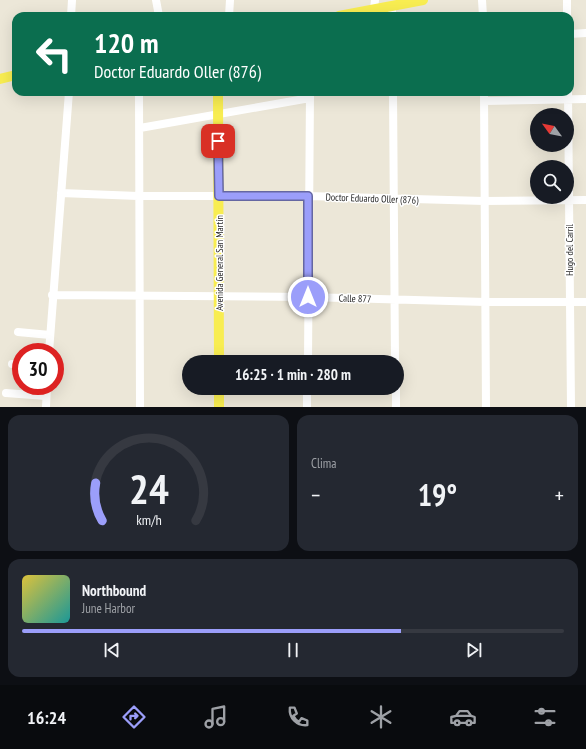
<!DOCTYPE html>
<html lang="es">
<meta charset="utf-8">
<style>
:root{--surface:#171b24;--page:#242831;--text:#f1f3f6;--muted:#9ea1a6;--line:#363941;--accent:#9b9efa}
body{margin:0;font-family:"PT Sans Narrow",sans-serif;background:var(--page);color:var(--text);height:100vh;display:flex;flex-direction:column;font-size:15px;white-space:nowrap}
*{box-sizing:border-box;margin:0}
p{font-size:13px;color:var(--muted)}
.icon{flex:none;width:22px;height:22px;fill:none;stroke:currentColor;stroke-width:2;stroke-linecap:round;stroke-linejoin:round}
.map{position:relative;height:407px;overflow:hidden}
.drawer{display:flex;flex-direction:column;gap:8px;padding:8px;background:#0d0f14;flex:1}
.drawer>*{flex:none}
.hud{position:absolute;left:12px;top:12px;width:562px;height:84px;border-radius:12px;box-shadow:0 4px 16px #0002;background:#0b6e4f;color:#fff;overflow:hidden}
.needle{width:26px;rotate:303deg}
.fabs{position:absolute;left:530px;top:108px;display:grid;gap:8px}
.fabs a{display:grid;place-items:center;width:44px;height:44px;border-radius:50%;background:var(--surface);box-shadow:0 4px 16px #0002;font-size:20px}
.speed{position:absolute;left:12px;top:343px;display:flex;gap:8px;font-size:20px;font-weight:700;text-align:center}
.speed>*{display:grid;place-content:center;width:52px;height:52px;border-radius:50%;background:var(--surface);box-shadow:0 4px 16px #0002;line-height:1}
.speed .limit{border:6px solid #d22;background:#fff;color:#111}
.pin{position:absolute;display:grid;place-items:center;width:34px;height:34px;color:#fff;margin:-17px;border-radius:8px;box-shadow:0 2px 6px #0006}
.me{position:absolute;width:44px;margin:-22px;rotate:0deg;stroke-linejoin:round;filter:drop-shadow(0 0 3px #0008)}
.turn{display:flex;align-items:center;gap:14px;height:84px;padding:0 16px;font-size:18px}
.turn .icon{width:52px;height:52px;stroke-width:2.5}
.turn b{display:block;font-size:28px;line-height:34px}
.big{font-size:30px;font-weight:700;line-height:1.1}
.drawer .tile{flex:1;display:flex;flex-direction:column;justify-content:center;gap:6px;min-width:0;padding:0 14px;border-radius:12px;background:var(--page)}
.drawer .dial{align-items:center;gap:0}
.dial svg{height:104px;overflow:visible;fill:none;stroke:var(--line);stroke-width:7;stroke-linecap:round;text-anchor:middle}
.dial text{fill:var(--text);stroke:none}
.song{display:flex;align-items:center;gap:12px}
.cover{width:48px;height:48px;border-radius:6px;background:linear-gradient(135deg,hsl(50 70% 55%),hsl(180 70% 35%))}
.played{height:4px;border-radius:2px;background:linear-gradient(90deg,var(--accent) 70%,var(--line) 70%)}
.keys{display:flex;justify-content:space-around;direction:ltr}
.heat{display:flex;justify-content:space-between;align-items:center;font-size:22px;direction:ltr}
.drawer .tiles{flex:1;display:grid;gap:8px;grid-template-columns:1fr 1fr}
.tile:last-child{grid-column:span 2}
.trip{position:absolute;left:182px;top:355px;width:222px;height:40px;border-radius:20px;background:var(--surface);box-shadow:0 4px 16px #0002;font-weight:700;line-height:40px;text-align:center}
.tab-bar{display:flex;height:64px;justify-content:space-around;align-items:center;background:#090b0e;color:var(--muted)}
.tab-bar .icon{width:28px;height:28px}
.tab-bar .active{color:var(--accent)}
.tab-bar b{font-size:18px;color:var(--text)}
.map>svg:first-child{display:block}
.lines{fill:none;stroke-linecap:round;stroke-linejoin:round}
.minor{stroke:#fff;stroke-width:8}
.major{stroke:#f8ed51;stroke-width:10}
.route-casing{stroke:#6567a2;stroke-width:10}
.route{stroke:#9b9efa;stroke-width:7}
.labels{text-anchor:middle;stroke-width:3;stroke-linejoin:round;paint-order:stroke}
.street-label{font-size:10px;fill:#282828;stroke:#fff}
</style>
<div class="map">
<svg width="586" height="407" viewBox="0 0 586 407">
<rect width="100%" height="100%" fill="#ece7d8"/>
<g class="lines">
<path class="minor" d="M156,0L159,16
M482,0L483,16
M567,0V16
M392,6V16
M374,9L375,0
M71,16L72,0
M229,16L230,0
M570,34L586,33
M139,92L140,407
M393,92L395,362
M484,92L486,407
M568,92L571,407
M484,101L586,99
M140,128L310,98
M61,193L138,196H308L484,201L586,200
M52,295L308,297L485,302H586
M18,332L50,335
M49,352L69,92
M308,362L310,92
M12,364H21
M396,388V407
M6,393L46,396
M46,407L47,386
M307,407V388"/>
<path class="major" d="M339,16L423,0
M0,79L16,75
M218,92L219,362
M219,388V407"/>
</g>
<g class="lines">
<defs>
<path id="route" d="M218,141L219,196H308V297"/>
</defs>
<use href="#route" class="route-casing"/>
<use href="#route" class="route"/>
</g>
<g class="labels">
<g class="street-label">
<text transform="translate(372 198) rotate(2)" y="4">Doctor Eduardo Oller (876)</text>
<text transform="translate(569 250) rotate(-90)" y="4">Hugo del Carril</text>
<text transform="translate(219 263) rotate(-90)" y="4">Avenida General San Martín</text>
<text transform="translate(355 298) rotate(2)" y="4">Calle 877</text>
</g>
</g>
</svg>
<div class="fabs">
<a><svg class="needle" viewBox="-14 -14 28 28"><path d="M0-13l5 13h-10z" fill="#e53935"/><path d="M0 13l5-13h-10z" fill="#9ea1a6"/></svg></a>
<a><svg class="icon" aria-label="search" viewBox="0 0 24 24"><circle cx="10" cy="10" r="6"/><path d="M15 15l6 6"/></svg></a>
</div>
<div class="speed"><div class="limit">30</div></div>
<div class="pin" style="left:218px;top:141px;background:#d93025"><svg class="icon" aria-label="arrive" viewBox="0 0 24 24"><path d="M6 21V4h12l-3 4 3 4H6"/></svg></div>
<svg class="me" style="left:308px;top:297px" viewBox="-20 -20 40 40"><circle r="17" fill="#9b9efa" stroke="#fff" stroke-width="3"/><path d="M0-11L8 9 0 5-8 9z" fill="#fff"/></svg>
<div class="trip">16:25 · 1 min · 280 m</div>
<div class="hud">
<div class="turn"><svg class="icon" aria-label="left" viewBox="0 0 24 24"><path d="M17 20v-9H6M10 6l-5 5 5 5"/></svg><div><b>120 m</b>Doctor Eduardo Oller (876)</div></div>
</div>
</div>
<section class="drawer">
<div class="tiles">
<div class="tile dial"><svg viewBox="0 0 100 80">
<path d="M14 69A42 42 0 1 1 86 69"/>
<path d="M14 69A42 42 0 0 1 9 40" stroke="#9b9efa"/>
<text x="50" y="56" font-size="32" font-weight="700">24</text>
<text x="50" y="72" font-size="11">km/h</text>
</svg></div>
<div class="tile"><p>Clima</p>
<div class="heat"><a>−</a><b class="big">19°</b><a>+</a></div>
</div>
<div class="tile">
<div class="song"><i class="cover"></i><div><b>Northbound</b><p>June Harbor</p></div></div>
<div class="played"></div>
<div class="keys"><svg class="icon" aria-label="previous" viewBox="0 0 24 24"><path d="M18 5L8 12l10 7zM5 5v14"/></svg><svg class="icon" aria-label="pause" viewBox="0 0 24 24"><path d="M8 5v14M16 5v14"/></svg><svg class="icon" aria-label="next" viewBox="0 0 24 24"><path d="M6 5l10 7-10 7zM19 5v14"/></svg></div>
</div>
</div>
</section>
<nav class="tab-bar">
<b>16:24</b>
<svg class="icon active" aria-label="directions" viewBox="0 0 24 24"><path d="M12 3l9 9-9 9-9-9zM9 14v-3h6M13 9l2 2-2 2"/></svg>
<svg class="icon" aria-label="music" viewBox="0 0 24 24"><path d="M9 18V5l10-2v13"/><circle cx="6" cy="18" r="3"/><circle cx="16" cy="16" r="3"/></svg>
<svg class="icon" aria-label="phone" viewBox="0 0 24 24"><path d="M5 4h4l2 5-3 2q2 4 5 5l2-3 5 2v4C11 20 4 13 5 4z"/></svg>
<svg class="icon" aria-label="climate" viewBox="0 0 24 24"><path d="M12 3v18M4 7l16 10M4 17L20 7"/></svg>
<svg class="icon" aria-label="car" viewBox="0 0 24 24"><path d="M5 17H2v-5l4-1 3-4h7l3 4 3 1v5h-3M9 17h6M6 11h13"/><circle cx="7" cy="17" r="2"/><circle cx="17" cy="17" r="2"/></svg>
<svg class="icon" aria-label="filters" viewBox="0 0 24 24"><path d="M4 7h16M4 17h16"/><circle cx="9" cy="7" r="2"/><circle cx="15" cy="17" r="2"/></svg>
</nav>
